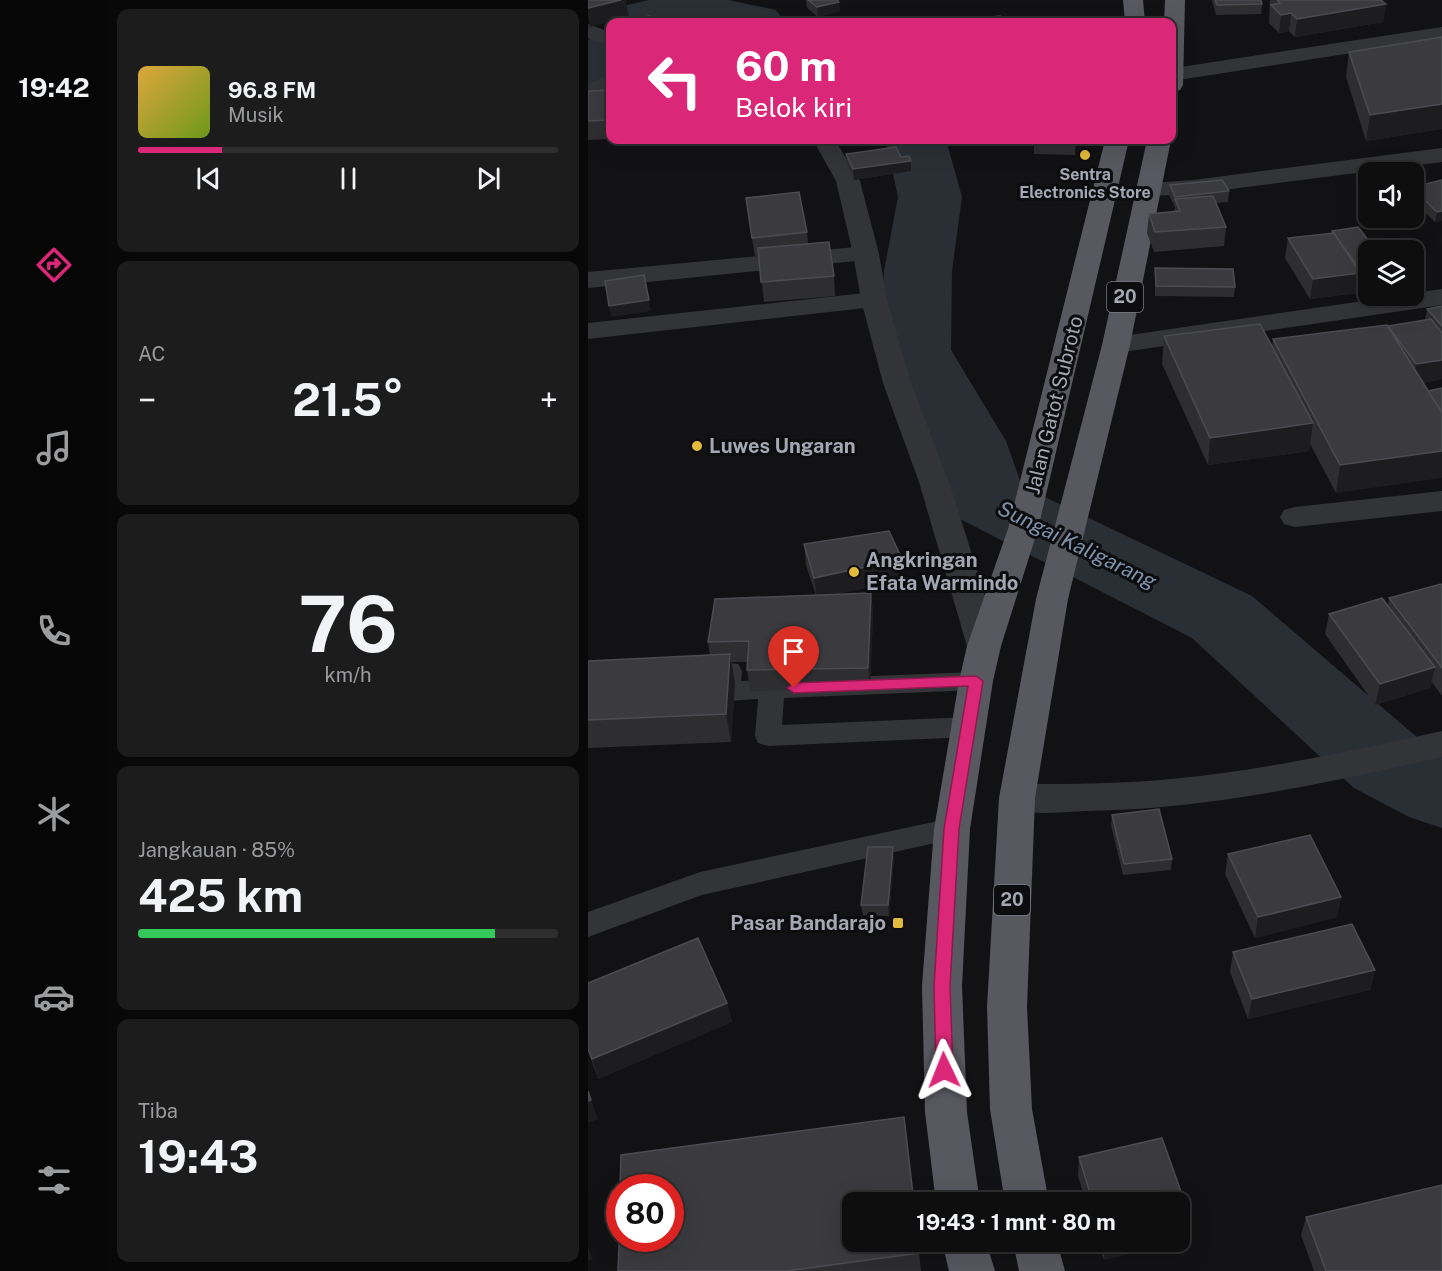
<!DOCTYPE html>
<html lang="id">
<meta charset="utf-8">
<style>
:root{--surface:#0e0e0f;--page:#1c1c1d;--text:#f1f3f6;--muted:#9b9c9e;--line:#2e2e2f;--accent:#db2777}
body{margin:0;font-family:"Public Sans",sans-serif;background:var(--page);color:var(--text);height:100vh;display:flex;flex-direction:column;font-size:22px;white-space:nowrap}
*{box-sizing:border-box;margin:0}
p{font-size:20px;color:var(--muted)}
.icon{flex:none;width:33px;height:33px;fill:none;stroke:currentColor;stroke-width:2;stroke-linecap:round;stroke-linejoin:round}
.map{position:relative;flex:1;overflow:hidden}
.sheet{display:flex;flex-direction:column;gap:9px;padding:9px;background:#080808;width:480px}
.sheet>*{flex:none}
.top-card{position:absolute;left:18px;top:18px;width:570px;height:126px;border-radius:12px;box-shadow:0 6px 24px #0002,0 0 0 2px var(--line);background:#db2777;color:#fff;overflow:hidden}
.controls{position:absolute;left:770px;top:162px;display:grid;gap:12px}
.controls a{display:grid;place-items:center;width:66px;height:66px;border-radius:12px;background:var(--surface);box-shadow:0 6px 24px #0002,0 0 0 2px var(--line);font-size:30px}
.speed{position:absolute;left:18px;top:1174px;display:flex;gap:12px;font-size:30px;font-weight:700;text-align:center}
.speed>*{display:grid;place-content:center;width:78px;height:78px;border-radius:50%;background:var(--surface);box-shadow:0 6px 24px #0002,0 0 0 2px var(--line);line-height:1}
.speed .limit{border:9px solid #d22;background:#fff;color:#111}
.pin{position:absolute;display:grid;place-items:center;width:51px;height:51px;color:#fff;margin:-62px -26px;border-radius:50% 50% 50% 0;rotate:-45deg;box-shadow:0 0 6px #0007}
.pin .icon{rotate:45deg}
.me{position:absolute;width:66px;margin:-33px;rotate:358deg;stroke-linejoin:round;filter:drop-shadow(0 0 4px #0008)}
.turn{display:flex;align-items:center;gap:21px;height:126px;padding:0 30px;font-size:27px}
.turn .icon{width:78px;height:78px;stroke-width:2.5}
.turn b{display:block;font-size:42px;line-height:51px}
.big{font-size:45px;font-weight:700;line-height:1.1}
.sheet .widget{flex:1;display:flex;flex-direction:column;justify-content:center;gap:9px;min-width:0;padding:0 21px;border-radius:12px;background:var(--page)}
.sheet .dial{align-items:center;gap:0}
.dial b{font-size:78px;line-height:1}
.song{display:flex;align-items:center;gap:18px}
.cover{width:72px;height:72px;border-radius:9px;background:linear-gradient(135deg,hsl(40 70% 55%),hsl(80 70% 35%))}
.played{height:6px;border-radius:3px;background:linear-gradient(90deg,var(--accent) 20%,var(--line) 20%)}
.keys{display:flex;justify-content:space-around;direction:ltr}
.heat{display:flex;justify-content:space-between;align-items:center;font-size:33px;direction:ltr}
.charge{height:9px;border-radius:4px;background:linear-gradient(90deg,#34c759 85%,var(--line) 0)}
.trip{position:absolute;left:254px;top:1192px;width:348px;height:60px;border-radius:12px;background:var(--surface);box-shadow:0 6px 24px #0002,0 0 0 2px var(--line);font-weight:700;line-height:60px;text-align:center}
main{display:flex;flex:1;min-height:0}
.dock{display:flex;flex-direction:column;width:108px;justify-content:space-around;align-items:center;background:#060606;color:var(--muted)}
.dock .icon{width:42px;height:42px}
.dock .current{color:var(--accent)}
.dock b{font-size:27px;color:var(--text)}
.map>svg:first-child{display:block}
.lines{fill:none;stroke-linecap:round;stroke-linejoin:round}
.river{fill:#2a2f36;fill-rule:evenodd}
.service{fill:#333438;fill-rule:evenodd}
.minor{fill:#333438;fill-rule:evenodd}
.tertiary{fill:#333438;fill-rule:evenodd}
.trunk{fill:#585960;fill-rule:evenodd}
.wall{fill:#2e2e31}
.shaded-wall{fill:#1d1d1f}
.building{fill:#3b3b3f;stroke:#4b4c51;stroke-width:1.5}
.route{fill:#db2777;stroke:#8e194d;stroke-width:1.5}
.poi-dot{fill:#e3ba3b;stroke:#0d0d0f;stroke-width:2}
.labels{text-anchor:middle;stroke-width:6;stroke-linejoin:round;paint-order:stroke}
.far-poi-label{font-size:16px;font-weight:bold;fill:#a5a8b3;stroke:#0d0d0f}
.shield{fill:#0d0d0f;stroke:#777a82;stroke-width:1.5}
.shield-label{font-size:18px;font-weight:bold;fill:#a5a8b3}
.street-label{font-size:20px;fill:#a5a8b3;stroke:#0d0d0f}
.poi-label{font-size:20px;font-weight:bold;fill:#a5a8b3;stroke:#0d0d0f;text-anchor:start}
.water-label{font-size:21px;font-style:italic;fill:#7e92ac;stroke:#0d0d0f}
</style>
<main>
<nav class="dock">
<b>19:42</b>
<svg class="icon current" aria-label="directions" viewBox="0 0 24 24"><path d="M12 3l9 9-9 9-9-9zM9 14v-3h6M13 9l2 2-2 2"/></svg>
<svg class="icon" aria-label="music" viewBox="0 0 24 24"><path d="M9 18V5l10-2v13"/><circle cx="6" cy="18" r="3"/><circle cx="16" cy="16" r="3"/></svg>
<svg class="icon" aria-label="phone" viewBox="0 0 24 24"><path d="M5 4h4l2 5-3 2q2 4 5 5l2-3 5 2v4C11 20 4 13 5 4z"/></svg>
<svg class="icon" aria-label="climate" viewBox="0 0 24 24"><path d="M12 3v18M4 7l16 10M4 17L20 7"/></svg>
<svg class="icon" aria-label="car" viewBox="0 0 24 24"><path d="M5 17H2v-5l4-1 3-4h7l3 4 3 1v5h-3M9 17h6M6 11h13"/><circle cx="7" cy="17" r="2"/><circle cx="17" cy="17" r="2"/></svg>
<svg class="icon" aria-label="filters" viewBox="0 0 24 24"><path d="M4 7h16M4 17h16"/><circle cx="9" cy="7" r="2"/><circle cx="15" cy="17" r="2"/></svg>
</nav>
<section class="sheet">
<div class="widget">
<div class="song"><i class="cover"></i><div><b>96.8 FM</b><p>Musik</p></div></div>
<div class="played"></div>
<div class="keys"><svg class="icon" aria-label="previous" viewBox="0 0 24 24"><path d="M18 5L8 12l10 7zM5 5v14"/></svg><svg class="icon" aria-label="pause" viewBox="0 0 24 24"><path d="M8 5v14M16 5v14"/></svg><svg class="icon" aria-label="next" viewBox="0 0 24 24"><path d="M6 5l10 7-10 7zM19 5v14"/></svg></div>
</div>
<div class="widget"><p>AC</p>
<div class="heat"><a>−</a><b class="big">21.5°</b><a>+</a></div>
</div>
<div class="widget dial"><b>76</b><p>km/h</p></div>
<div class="widget"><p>Jangkauan · 85%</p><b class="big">425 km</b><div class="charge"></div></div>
<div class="widget"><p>Tiba</p><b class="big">19:43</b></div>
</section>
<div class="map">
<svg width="854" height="1271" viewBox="0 0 854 1271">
<rect width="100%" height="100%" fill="#121214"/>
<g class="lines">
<path class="river" d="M61,0H140L188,10L197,22H21L35,6Z
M22,33V82L0,88V41L2,38Z
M298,140H358L374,197L364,271L363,350L418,441L434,486L664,596L830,738L854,750V828L821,817L766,788L604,638L372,519L361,501L342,441L291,350L296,271L310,197Z"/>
<path class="service" d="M134,662L150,664L154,671L153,681L388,672L397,674L401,681L397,688L388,690L196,698L194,725L382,717L391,720L395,727L391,734L382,737L180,746L170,743L167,736L170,699L139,701L130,698L126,691L127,678L121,671L125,664Z
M364,818L374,821L378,829L374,837L114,895L0,937V912L112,872Z"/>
<path class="minor" d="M854,27V39L584,81V69L586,68Z
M22,75V90L0,100V84Z
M854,148V162L605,194L559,196L550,194L547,189L550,184L605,180Z
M278,246L287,249L291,254L287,259L0,288V272Z
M854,289V305L528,353L518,351L514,345L518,339L528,337L810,296H825V293Z
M286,292L295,294L299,300L295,306L0,339V323Z
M854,491V511L707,527L696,524L692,517L696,510L707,507Z
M854,731V757C736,784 619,809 498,811C471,812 441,816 416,808L411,798L416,788L429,784C484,784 539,784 593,778C681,769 768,750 854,731Z"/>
<path class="tertiary" d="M0,24L22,32V45L0,38Z
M225,140H247L272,181L291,254L299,300L323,383L361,482L413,646L408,654L396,658L384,654L379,646L331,482L295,383L273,300L265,254L248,181Z"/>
<path class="trunk" d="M535,0H555L557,22H537Z
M577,0H597L595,85L592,90L584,92V22H576Z
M517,140H541L450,529L413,646L405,681L382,829L374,986L379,1112L392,1203H348L337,1112L334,986L346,829L371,681L379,646L420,529Z
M559,140H583L542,345L480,599L447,798L439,1007L444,1109L461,1203H417L402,1109L399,1007L411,798L448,599L514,345Z
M354,1242H398L407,1271H361Z
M425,1242H469L477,1271H431Z"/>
</g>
<path class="wall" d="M218,0H249L252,11L230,17L219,8Z
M624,0H673L674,4L673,14L628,15Z
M682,0H793L798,4L795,22L707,37L701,31L691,33L681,23Z
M854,37V129L778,141L758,77L761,52Z
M22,90V139L0,140V91Z
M360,140H488L487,155L446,154V141L360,144Z
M258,154L323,171L266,180L259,165Z
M854,180V221L847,222L825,201V187Z
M582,185L641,191L640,202L628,203L638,227L636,246L566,252L559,233L561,214L586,212L587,207L581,195Z
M158,198L219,232L220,244L246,276L247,296L176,302L171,257L167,258Z
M770,227L772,274L769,293L722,299L697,258L700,238L744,233V231Z
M567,268L647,287L646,297L567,296Z
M854,306V379L835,383L748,493L722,444L721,451L620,465L574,364L576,336L684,347L685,339L800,326L837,320L839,309Z
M216,544L314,559L316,580L248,594L283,593L285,614L282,688L162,691L159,670V662H144L147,683L143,742L0,748V661L122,655L120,642L228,595L218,565Z
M854,585V696L844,682L842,688L787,705L737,634L741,614L800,606L801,598Z
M524,815L584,859L583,870L535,875L523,825Z
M305,847L306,858L301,916L275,915L273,905Z
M640,854L753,897L749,917L667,938L637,874Z
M645,952L787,970L782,990L660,1019L642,972Z
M0,983L139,1003L144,1022L10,1079L0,1051Z
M574,1138L603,1220L601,1238L591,1241V1203H498L490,1176L491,1157Z
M718,1217L854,1271H726L713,1235Z
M330,1242L333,1271H30Z
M510,1242H586L516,1260Z"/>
<path class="shaded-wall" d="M33,0H38L41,17L2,27L0,15V8Z
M251,2L252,11L230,17L229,7Z
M798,4L795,22L707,37L709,19Z
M703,13L701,31L691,33L693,15Z
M22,90V134L20,120Z
M854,104V129L778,141L782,115Z
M263,140H287L263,144Z
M323,161V171L266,180L265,169Z
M854,211V221L847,222L849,212Z
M780,263V273L772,274L769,293L722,299L725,279L767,274L768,264Z
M61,300L63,311L23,317L21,306Z
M854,360V379L824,385L828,364Z
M725,423L721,451L620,465L622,438Z
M854,451V478L748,493L752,465Z
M314,559L316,580L229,598L226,578Z
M283,593L285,614L282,688L280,668Z
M142,654L147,683L143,742L138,714Z
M847,667L842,688L787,705L792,684Z
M305,847L306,858L301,916L300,905Z
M753,897L749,917L667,938L670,917Z
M787,970L782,990L660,1019L664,999Z
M139,1003L144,1022L10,1079L4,1059Z
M3,1100L10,1119L0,1123V1101Z
M603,1220L601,1238L591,1241V1223Z
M517,1242H586L516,1260Z
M0,1246L5,1259L0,1261Z"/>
<path class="building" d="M0,0H33L0,8Z
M220,0H249L251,2L229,7Z
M627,0H673L674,4L629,5Z
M689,0H793L798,4L709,19L703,13L693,15L683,5L692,3Z
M60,16L84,22H50Z
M412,16L416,22H356Z
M120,18L135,22H114Z
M854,37V104L782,115L761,52Z
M22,90L20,120L0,121V91Z
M446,140H488V145L446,144Z
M308,147L313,157L321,156L323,161L265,169L258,154Z
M634,180L641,191L587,197L582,185Z
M854,180V211L849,212L825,189V187Z
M211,192L219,232L164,238L158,198Z
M625,196L638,227L567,232L561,214L592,211L587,199Z
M770,227L788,250H780V263L768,264L744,231Z
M746,233L772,273L725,279L700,238Z
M241,242L246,276L173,282L170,248Z
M567,268L645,269L647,287L568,286Z
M56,275L61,300L21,306L17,281Z
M854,306V326L839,309Z
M843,319L854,333V360L828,364L800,326Z
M672,324L725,423L622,438L576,336Z
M799,325L854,413V451L752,465L685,339Z
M854,388V412L840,391Z
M301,531L314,559L226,578L216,544Z
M853,584L854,585V668L801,598Z
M283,593L280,668L159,670L161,641L120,642L127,599Z
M794,598L847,667L792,684L741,614Z
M142,654L138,714L0,720V661Z
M571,809L584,859L536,864L524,815Z
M722,835L753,897L670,917L640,854Z
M280,847H305L300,905H273Z
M764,924L787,970L664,999L645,952Z
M110,938L139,1003L4,1059L0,1049V983Z
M0,1091L3,1100L0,1101Z
M316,1117L326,1203H264V1242H330L331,1253L199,1271H30L32,1222V1239H82V1188H32L33,1155Z
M574,1138L603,1220L591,1223V1203H505L491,1157Z
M854,1185V1271H738L718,1217Z"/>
<path class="route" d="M388,676L395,681L371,829L362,986L365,1070L362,1075L356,1078L350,1075L348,1070L346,986L356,829L380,686L206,693L199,688L206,683Z"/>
<g class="poi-dot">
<circle cx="497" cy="155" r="6"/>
<circle cx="109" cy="446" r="6"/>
<circle cx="266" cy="572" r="6"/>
<rect x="304" y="917" width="12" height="12" rx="3"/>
</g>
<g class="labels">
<g class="far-poi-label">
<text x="497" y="180">Sentra<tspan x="497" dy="18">Electronics Store</tspan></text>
</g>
<g class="shield">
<rect x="519" y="282" width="36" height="30" rx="4.5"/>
<rect x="406" y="885" width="36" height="30" rx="4.5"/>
</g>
<g class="shield-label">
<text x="537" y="303">20</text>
<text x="424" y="906">20</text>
</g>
<g class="street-label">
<text transform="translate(466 405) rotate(-76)" y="7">Jalan Gatot Subroto</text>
</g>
<g class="poi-label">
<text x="121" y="453">Luwes Ungaran</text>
<text x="278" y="567">Angkringan<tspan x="278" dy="23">Efata Warmindo</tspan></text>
<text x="298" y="930" text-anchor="end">Pasar Bandarajo</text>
</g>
<g class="water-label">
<text transform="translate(489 545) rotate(26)" y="7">Sungai Kaligarang</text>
</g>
</g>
</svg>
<div class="controls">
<a><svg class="icon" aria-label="sound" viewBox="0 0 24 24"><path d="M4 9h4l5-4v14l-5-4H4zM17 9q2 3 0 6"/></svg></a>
<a><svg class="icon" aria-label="layers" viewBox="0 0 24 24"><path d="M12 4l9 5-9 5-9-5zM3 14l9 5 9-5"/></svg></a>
</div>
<div class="speed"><div class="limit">80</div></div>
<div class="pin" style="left:206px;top:688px;background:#d93025"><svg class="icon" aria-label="arrive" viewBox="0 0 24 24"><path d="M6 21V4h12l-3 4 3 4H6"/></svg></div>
<svg class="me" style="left:356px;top:1070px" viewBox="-20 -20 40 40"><path d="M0-17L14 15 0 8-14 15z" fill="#db2777" stroke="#fff" stroke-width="4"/></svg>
<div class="trip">19:43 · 1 mnt · 80 m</div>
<div class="top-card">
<div class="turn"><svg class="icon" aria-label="left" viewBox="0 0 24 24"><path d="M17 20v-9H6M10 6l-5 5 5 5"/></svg><div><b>60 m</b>Belok kiri</div></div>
</div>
</div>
</main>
